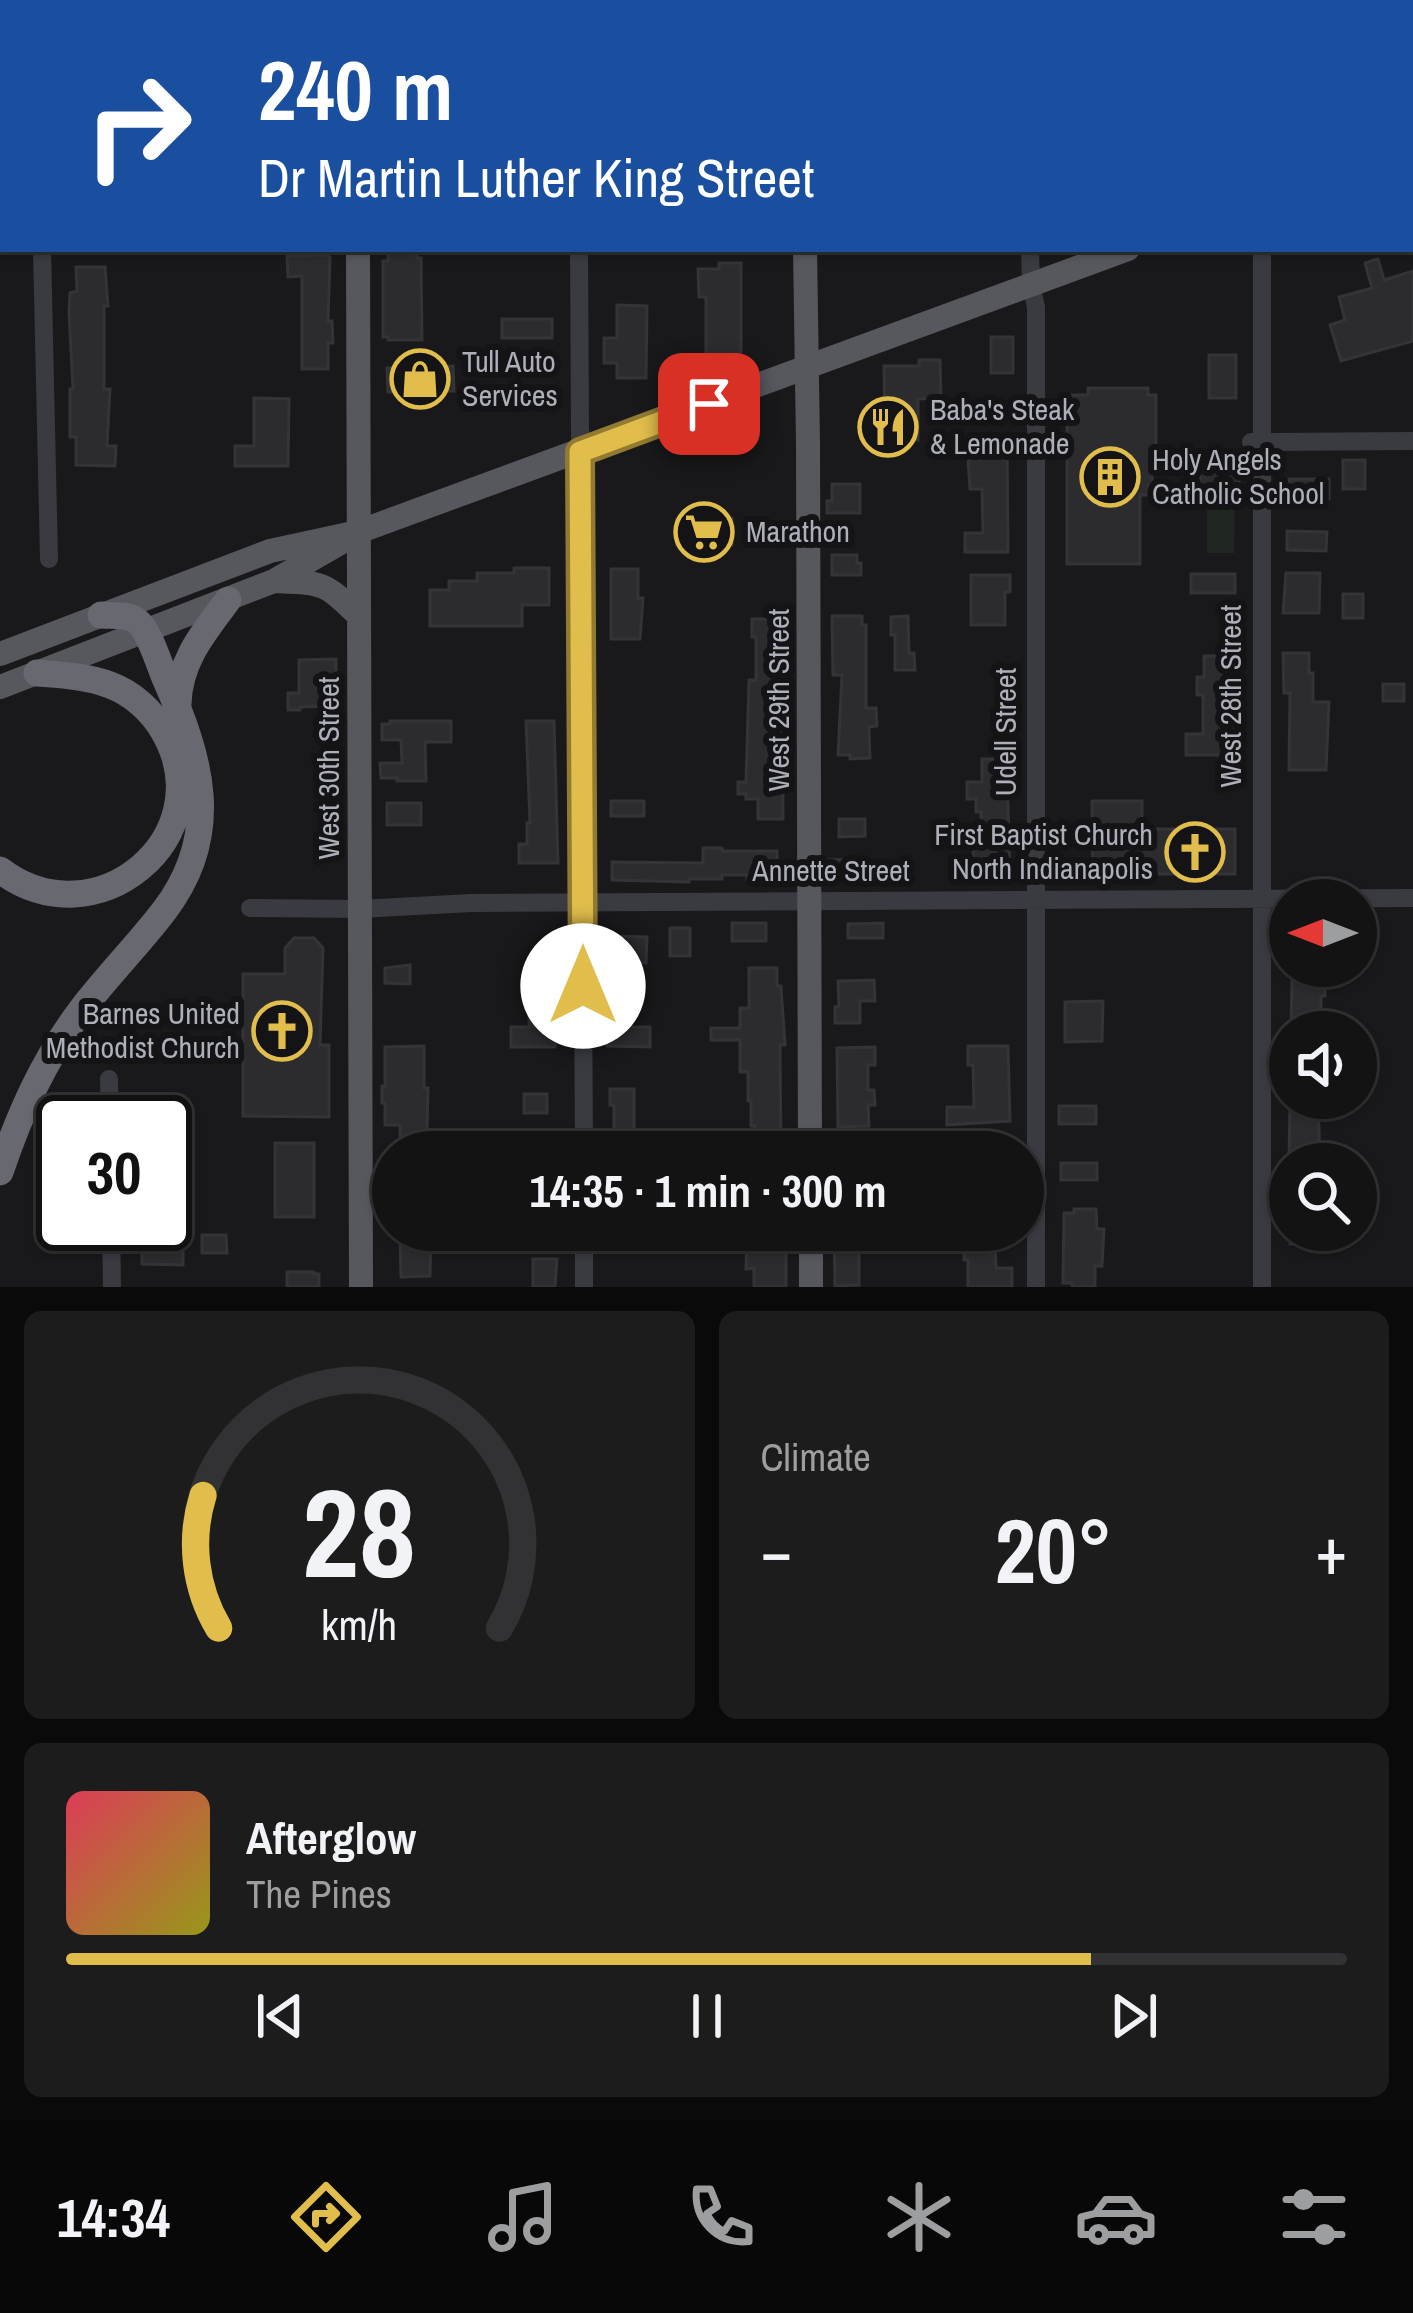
<!DOCTYPE html>
<meta charset="utf-8">
<style>
:root{--surface:#131314;--page:#1c1c1d;--text:#f1f3f6;--muted:#9d9ea0;--line:#323234;--accent:#e1bd4b}
body{margin:0;font-family:"Archivo Narrow",sans-serif;background:var(--page);color:var(--text);height:100vh;display:flex;flex-direction:column;font-size:45px;white-space:nowrap}
*{box-sizing:border-box;margin:0}
p{font-size:39px;color:var(--muted)}
.icon{flex:none;width:66px;height:66px;fill:none;stroke:currentColor;stroke-width:2;stroke-linecap:round;stroke-linejoin:round}
.map{position:relative;height:1287px;overflow:hidden}
.drawer{display:flex;flex-direction:column;gap:24px;padding:24px;background:#0a0a0b;flex:1}
.drawer>*{flex:none}
.top-card{position:absolute;left:0px;top:0px;width:1413px;height:252px;box-shadow:0 3px 9px #0004,0 0 0 3px var(--line);background:#1a4fa0;color:#fff;overflow:hidden}
.needle{width:78px;rotate:270deg}
.controls{position:absolute;left:1269px;top:879px;display:grid;gap:24px}
.controls a{display:grid;place-items:center;width:108px;height:108px;border-radius:50%;background:var(--surface);box-shadow:0 3px 9px #0004,0 0 0 3px var(--line);font-size:60px}
.speed{position:absolute;left:36px;top:1095px;display:flex;gap:24px;font-size:60px;font-weight:700;text-align:center}
.speed>*{display:grid;place-content:center;width:156px;height:156px;border-radius:50%;background:var(--surface);box-shadow:0 3px 9px #0004,0 0 0 3px var(--line);line-height:1}
.speed .limit{border:6px solid #111;border-radius:18px;background:#fff;color:#111}
.pin{position:absolute;display:grid;place-items:center;width:102px;height:102px;color:#fff;margin:-51px;border-radius:24px;box-shadow:0 6px 18px #0006}
.me{position:absolute;width:132px;margin:-66px;rotate:0deg;stroke-linejoin:round;filter:drop-shadow(0 0 9px #0008)}
.turn{display:flex;align-items:center;gap:42px;height:252px;padding:0 60px;font-size:54px}
.turn .icon{width:156px;height:156px;stroke-width:2.5}
.turn b{display:block;font-size:84px;line-height:102px}
.big{font-size:90px;font-weight:700;line-height:1.1}
.drawer .widget{flex:1;display:flex;flex-direction:column;justify-content:center;gap:18px;min-width:0;padding:0 42px;border-radius:18px;background:var(--page)}
.drawer .dial{align-items:center;gap:0}
.dial svg{height:312px;overflow:visible;fill:none;stroke:var(--line);stroke-width:7;stroke-linecap:round;text-anchor:middle}
.dial text{fill:var(--text);stroke:none}
.song{display:flex;align-items:center;gap:36px}
.cover{width:144px;height:144px;border-radius:18px;background:linear-gradient(135deg,hsl(350 70% 55%),hsl(60 70% 35%))}
.played{height:12px;border-radius:6px;background:linear-gradient(90deg,var(--accent) 80%,var(--line) 80%)}
.keys{display:flex;justify-content:space-around;direction:ltr}
.heat{display:flex;justify-content:space-between;align-items:center;font-size:66px;direction:ltr}
.drawer .tiles{flex:1;display:grid;gap:24px;grid-template-columns:1fr 1fr}
.widget:last-child{grid-column:span 2}
.trip{position:absolute;left:372px;top:1131px;width:672px;height:120px;border-radius:60px;background:var(--surface);box-shadow:0 3px 9px #0004,0 0 0 3px var(--line);font-weight:700;line-height:120px;text-align:center}
.tab-bar{display:flex;height:192px;justify-content:space-around;align-items:center;background:#080808;color:var(--muted)}
.tab-bar .icon{width:84px;height:84px}
.tab-bar .on{color:var(--accent)}
.tab-bar b{font-size:54px;color:var(--text)}
.map>svg:first-child{display:block}
.green{fill:#1f2621}
.building{fill:#2c2c2f;stroke:#343337;stroke-width:3}
.lines{fill:none;stroke-linecap:round;stroke-linejoin:round}
.minor{stroke:#3a3b40;stroke-width:18}
.major{stroke:#57585e;stroke-width:24}
.highway{stroke:#676870;stroke-width:27}
.route-casing{stroke:#927b31;stroke-width:30}
.route{stroke:#e1bd4b;stroke-width:21}
.labels{text-anchor:middle;stroke-width:12;stroke-linejoin:round;paint-order:stroke}
.poi-label{font-size:30px;fill:#adafb9;stroke:#141416;text-anchor:start}
.street-label{font-size:30px;fill:#adafb9;stroke:#141416}
</style>
<div class="map">
<svg width="1413" height="1287" viewBox="0 0 1413 1287">
<rect width="100%" height="100%" fill="#19191b"/>
<path class="green" d="M1207,502H1235L1234,553H1207Z"/>
<path class="building" d="M388,249H417V258H421L422,340H388V337H383V261H388Z
M326,255L330,257L328,321H332L333,343H328V369H302V276L288,277L287,256Z
M1378,259L1384,280L1413,271V341L1341,361L1330,325L1345,320L1339,297L1372,288L1365,263Z
M719,263H741V352L706,364V297H699L698,269H719Z
M76,267H105L108,306H104V389H110L107,446H116L115,466L76,465V437H70V389H73L69,312L70,293L77,291Z
M617,305L647,306L646,378H617V363H604V338H617Z
M502,319H552V338H502Z
M991,337H1013V373H991Z
M1209,355H1236V398H1209Z
M919,360H940L941,398L918,399V440H885L884,366H919Z
M453,366L454,391L388,392L387,368Z
M1088,388H1148V395H1156V468H1152V485H1148V495H1140V564H1067V395H1088Z
M254,398L289,399L288,466H235V446H254Z
M1007,442L1008,552H965V533H983L982,489H970L967,443Z
M1343,460H1365V489H1343Z
M1200,464H1239V490H1200Z
M1289,479H1329V499H1289Z
M832,484H860V513H827V501H832Z
M732,518V545H677V519Z
M1287,531L1327,532L1326,551L1287,550Z
M832,555H857V563H861V575H832Z
M514,568H549V605H522V626H430V590H449V581H477V573H514Z
M611,569H638V598H643L640,639H611Z
M1286,573H1320L1319,613H1283Z
M1191,574H1235V593H1191Z
M971,575H1010V592H1005V625H971Z
M1343,594H1363V618H1343Z
M832,616H862V625H866V708H876L877,726L869,727L870,758L850,759V755H838L842,675H833Z
M908,616L909,653H914L915,670H895V635H891V617Z
M752,619H777V639H782L783,819H758V799H746V794H738V782H746L749,680H756V637H752Z
M1283,653H1309V673H1313V702H1329L1326,770H1289L1290,693H1284Z
M1204,656H1235L1239,695H1235L1233,755H1186V734H1203V695H1197V677H1204Z
M336,659V693H332V706L300,707V710H288V693H299V660Z
M1383,684H1404V701H1383Z
M390,721H451V742H425L426,781H397V778H381L380,763H402L401,740H382V724H390Z
M526,721H554L558,863H519V844H527V823H530Z
M982,759H1004V768H1007L1010,879H972L974,836H981V812H976V799H967V782H982Z
M611,801H644V816H611Z
M1092,801H1142V829H1235V874H1142V880H1093Z
M387,803H421V825H387Z
M839,819H865V836L839,837Z
M703,848H722V851H777V874H767V880H747V875H722V879H689V882L612,880V862L703,863Z
M862,859V879L828,880V860Z
M732,923H766V941H732Z
M883,923V938H848V924Z
M670,928H690V956H670Z
M607,936L647,937L646,963L606,962Z
M294,938H314L323,948L320,1045H329V1117L243,1116V974H285V948Z
M410,965V984L385,983V968Z
M749,968H777V986H781L785,1045H780L781,1152H758V1144H755V1126H751V1101H748V1072H740V1040H711V1028H740V1008H749Z
M529,972H555V1047H511V1027H529Z
M1292,978H1325V996H1321V1032H1291Z
M874,980L875,1001H860V1023H835V1007L839,1006L838,981Z
M1103,1001L1102,1041L1065,1042V1002Z
M607,1027H650V1047L607,1046Z
M424,1046V1088H428L427,1131H432V1151H400V1125H385V1103H382V1086H385V1047Z
M968,1046H1008L1010,1121L947,1125V1107H974L973,1065H968Z
M875,1047V1065H868V1090H874L875,1105H868L869,1126L838,1127L837,1048Z
M610,1089H634V1152H614V1105H610Z
M524,1094H547V1113H524Z
M1290,1098H1318L1320,1164H1289Z
M1059,1106H1096V1124H1059Z
M520,1140H557V1152H520Z
M275,1143H314V1217H275Z
M1061,1163H1097V1180H1061Z
M1074,1209H1096L1097,1229H1104L1102,1266H1095V1287H1072V1283H1063L1064,1213H1074Z
M772,1230V1235H780L781,1251H786V1287H754V1268L746,1269L747,1234H752V1231Z
M834,1230H904V1246L859,1247V1285L835,1286Z
M1290,1230H1315V1244H1290Z
M202,1235H226L227,1253H202Z
M400,1235H431L430,1276L401,1277Z
M964,1240H995L996,1268H1012V1287H968V1260H964Z
M156,1244L183,1248V1265L142,1264V1249H156Z
M533,1259H557L555,1287H533Z
M287,1272H314V1274H319V1287H287Z"/>
<g class="lines">
<path class="minor" d="M36,0V3
M579,0V3
M1029,0V3
M1252,0V3
M42,249L49,559
M579,249L584,1152
M1030,249L1031,285L1036,307V1287
M1262,249V1287
M1251,442L1413,441
M250,908L360,909L471,903L1413,898
M109,1079L110,1122
M111,1224L112,1287
M584,1230V1287"/>
<path class="major" d="M803,0V3
M358,3V0
M1410,145L1413,144
M358,249L361,1287
M805,249L808,443L810,1152
M276,581C323,583 324,582 358,615
M0,654L270,551L358,532L1128,249
M0,687L274,581L340,543
M811,1230V1287"/>
<path class="highway" d="M178,704C179,661 204,632 228,600
M0,870C95,943 224,837 164,732C152,711 132,693 110,685C86,676 62,675 37,673
M0,1172C20,1113 44,1059 82,1009C108,975 138,945 164,911C223,834 201,759 165,678C159,664 149,630 137,621C128,614 112,616 101,615"/>
</g>
<g class="lines">
<defs>
<path id="route" d="M583,986L580,452L709,404"/>
</defs>
<use href="#route" class="route-casing"/>
<use href="#route" class="route"/>
</g>
<defs>
<symbol id="shop-ring" viewBox="-11 -11 22 22"><circle r="9.5" fill="#141416" stroke="#e1bd4b" stroke-width="1.5"/><path d="M-5-2.5h2.3a2.7 3.5 0 0 1 5.4 0H5L5.5 6h-11ZM-1.5-2.5h3a1.5 2.3 0 0 0-3 0Z" fill="#e1bd4b"/></symbol>
<symbol id="restaurant-ring" viewBox="-11 -11 22 22"><circle r="9.5" fill="#141416" stroke="#e1bd4b" stroke-width="1.5"/><path d="M-5-6h1v4h1v-4h1v4h1v-4h1v5L-1.5 .5V6h-2V.5L-5-1ZM5-6V6H3V1.5H1.5Q1.5-4 5-6Z" fill="#e1bd4b"/></symbol>
<symbol id="building-ring" viewBox="-11 -11 22 22"><circle r="9.5" fill="#141416" stroke="#e1bd4b" stroke-width="1.5"/><path d="M-4-6H4V6H1V3H-1V6H-4ZM-2.5-4.3h1.7v1.8h-1.7ZM.8-4.3h1.7v1.8H.8ZM-2.5-1h1.7V.8h-1.7ZM.8-1h1.7V.8H.8Z" fill="#e1bd4b"/></symbol>
<symbol id="supermarket-ring" viewBox="-11 -11 22 22"><circle r="9.5" fill="#141416" stroke="#e1bd4b" stroke-width="1.5"/><path d="M-6-5.5h2.5l.6 2H6L4.5 2H-2.5L-4.4-4H-6ZM-1.5 3.2a1.3 1.3 0 1 0 .1 0ZM3 3.2a1.3 1.3 0 1 0 .1 0Z" fill="#e1bd4b"/></symbol>
<symbol id="church-ring" viewBox="-11 -11 22 22"><circle r="9.5" fill="#141416" stroke="#e1bd4b" stroke-width="1.5"/><path d="M-1.2-6h2.4v3.5h3.3v2.4h-3.3V6h-2.4V-.1h-3.3v-2.4h3.3Z" fill="#e1bd4b"/></symbol>
</defs>
<g fill-rule="evenodd">
<use href="#shop-ring" x="387" y="346" width="66" height="66"/>
<use href="#restaurant-ring" x="855" y="394" width="66" height="66"/>
<use href="#building-ring" x="1077" y="444" width="66" height="66"/>
<use href="#supermarket-ring" x="671" y="499" width="66" height="66"/>
<use href="#church-ring" x="1162" y="819" width="66" height="66"/>
<use href="#church-ring" x="249" y="998" width="66" height="66"/>
</g>
<g class="labels">
<g class="poi-label">
<text x="462" y="372">Tull Auto<tspan x="462" dy="34">Services</tspan></text>
<text x="930" y="420">Baba's Steak<tspan x="930" dy="34">&amp; Lemonade</tspan></text>
<text x="1152" y="470">Holy Angels<tspan x="1152" dy="34">Catholic School</tspan></text>
<text x="746" y="542">Marathon</text>
<text x="1153" y="845" text-anchor="end">First Baptist Church<tspan x="1153" dy="34">North Indianapolis</tspan></text>
<text x="240" y="1024" text-anchor="end">Barnes United<tspan x="240" dy="34">Methodist Church</tspan></text>
</g>
<g class="street-label">
<text transform="translate(1231 696) rotate(-90)" y="10">West 28th Street</text>
<text transform="translate(779 700) rotate(-90)" y="10">West 29th Street</text>
<text transform="translate(1006 732) rotate(-90)" y="10">Udell Street</text>
<text transform="translate(329 768) rotate(-90)" y="10">West 30th Street</text>
<text x="831" y="881">Annette Street</text>
</g>
</g>
</svg>
<div class="controls">
<a><svg class="needle" viewBox="-14 -14 28 28"><path d="M0-13l5 13h-10z" fill="#e53935"/><path d="M0 13l5-13h-10z" fill="#9d9ea0"/></svg></a>
<a><svg class="icon" aria-label="sound" viewBox="0 0 24 24"><path d="M4 9h4l5-4v14l-5-4H4zM17 9q2 3 0 6"/></svg></a>
<a><svg class="icon" aria-label="search" viewBox="0 0 24 24"><circle cx="10" cy="10" r="6"/><path d="M15 15l6 6"/></svg></a>
</div>
<div class="speed"><div class="limit">30</div></div>
<div class="pin" style="left:709px;top:404px;background:#d93025"><svg class="icon" aria-label="arrive" viewBox="0 0 24 24"><path d="M6 21V4h12l-3 4 3 4H6"/></svg></div>
<svg class="me" style="left:583px;top:986px" viewBox="-20 -20 40 40"><circle r="19" fill="#fff"/><path d="M0-13L10 11 0 6-10 11z" fill="#e1bd4b"/></svg>
<div class="trip">14:35 · 1 min · 300 m</div>
<div class="top-card">
<div class="turn"><svg class="icon" aria-label="right" viewBox="0 0 24 24"><path d="M7 20v-9h11M14 6l5 5-5 5"/></svg><div><b>240 m</b>Dr Martin Luther King Street</div></div>
</div>
</div>
<section class="drawer">
<div class="tiles">
<div class="widget dial"><svg viewBox="0 0 100 80">
<path d="M14 69A42 42 0 1 1 86 69"/>
<path d="M14 69A42 42 0 0 1 10 35" stroke="#e1bd4b"/>
<text x="50" y="56" font-size="32" font-weight="700">28</text>
<text x="50" y="72" font-size="11">km/h</text>
</svg></div>
<div class="widget"><p>Climate</p>
<div class="heat"><a>−</a><b class="big">20°</b><a>+</a></div>
</div>
<div class="widget">
<div class="song"><i class="cover"></i><div><b>Afterglow</b><p>The Pines</p></div></div>
<div class="played"></div>
<div class="keys"><svg class="icon" aria-label="previous" viewBox="0 0 24 24"><path d="M18 5L8 12l10 7zM5 5v14"/></svg><svg class="icon" aria-label="pause" viewBox="0 0 24 24"><path d="M8 5v14M16 5v14"/></svg><svg class="icon" aria-label="next" viewBox="0 0 24 24"><path d="M6 5l10 7-10 7zM19 5v14"/></svg></div>
</div>
</div>
</section>
<nav class="tab-bar">
<b>14:34</b>
<svg class="icon on" aria-label="directions" viewBox="0 0 24 24"><path d="M12 3l9 9-9 9-9-9zM9 14v-3h6M13 9l2 2-2 2"/></svg>
<svg class="icon" aria-label="music" viewBox="0 0 24 24"><path d="M9 18V5l10-2v13"/><circle cx="6" cy="18" r="3"/><circle cx="16" cy="16" r="3"/></svg>
<svg class="icon" aria-label="phone" viewBox="0 0 24 24"><path d="M5 4h4l2 5-3 2q2 4 5 5l2-3 5 2v4C11 20 4 13 5 4z"/></svg>
<svg class="icon" aria-label="climate" viewBox="0 0 24 24"><path d="M12 3v18M4 7l16 10M4 17L20 7"/></svg>
<svg class="icon" aria-label="car" viewBox="0 0 24 24"><path d="M5 17H2v-5l4-1 3-4h7l3 4 3 1v5h-3M9 17h6M6 11h13"/><circle cx="7" cy="17" r="2"/><circle cx="17" cy="17" r="2"/></svg>
<svg class="icon" aria-label="filters" viewBox="0 0 24 24"><path d="M4 7h16M4 17h16"/><circle cx="9" cy="7" r="2"/><circle cx="15" cy="17" r="2"/></svg>
</nav>
